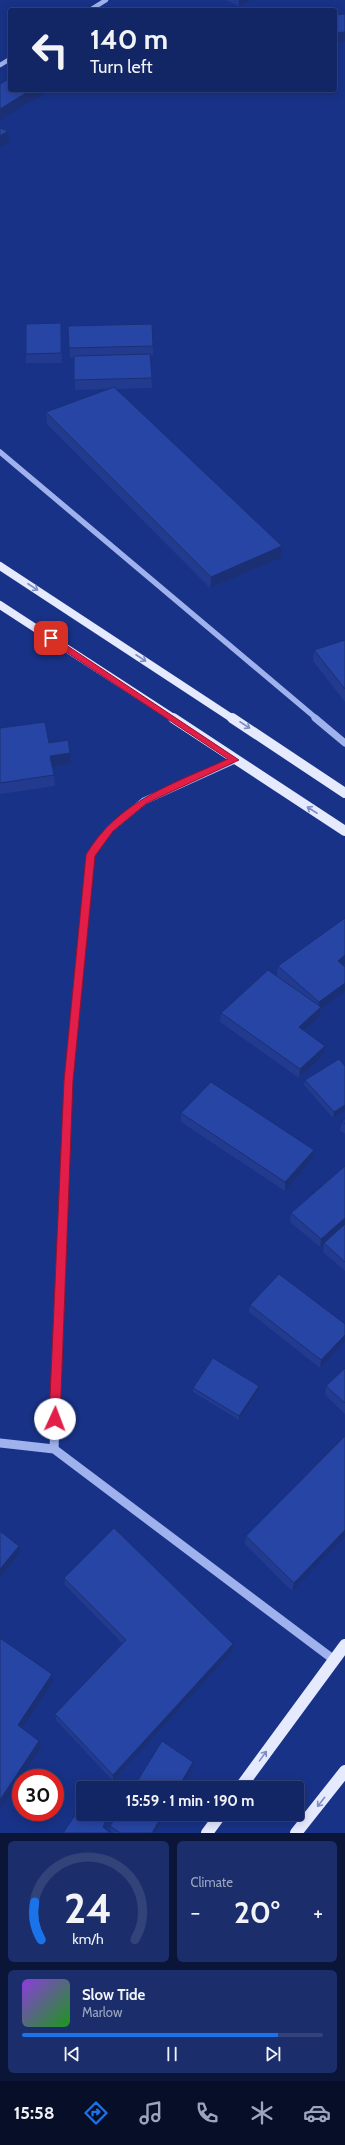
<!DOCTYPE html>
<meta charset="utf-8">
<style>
:root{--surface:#122665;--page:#1b2e6b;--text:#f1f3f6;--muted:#9ca5bf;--line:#314379;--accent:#1a73e8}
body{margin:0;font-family:Cabin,sans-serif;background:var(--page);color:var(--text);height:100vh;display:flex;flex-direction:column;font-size:15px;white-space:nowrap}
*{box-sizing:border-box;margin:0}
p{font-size:13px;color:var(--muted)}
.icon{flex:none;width:22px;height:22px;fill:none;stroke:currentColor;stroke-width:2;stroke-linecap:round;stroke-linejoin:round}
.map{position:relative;height:1833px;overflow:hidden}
.details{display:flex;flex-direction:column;gap:8px;padding:8px;background:#0a1538;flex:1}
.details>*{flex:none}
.top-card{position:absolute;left:8px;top:8px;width:329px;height:84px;border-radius:4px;box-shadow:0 2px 10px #0003,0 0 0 1px var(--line);background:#122665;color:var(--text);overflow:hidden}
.speed{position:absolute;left:12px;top:1769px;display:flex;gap:8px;font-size:20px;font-weight:700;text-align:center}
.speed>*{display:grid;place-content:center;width:52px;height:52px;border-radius:50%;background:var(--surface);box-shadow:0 2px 10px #0003,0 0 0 1px var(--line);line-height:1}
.speed .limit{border:6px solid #d22;background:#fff;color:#111}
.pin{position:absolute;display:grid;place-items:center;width:34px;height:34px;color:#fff;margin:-17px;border-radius:8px;box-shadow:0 2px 6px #0006}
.me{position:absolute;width:44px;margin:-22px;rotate:2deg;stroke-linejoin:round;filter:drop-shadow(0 0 3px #0008)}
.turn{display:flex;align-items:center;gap:14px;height:84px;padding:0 16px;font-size:18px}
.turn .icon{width:52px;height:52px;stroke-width:2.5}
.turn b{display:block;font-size:28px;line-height:34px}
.big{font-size:30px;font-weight:700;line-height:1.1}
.details .widget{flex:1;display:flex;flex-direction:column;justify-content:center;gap:6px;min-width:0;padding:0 14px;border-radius:6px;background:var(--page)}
.details .dial{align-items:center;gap:0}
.dial svg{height:104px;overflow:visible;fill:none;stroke:var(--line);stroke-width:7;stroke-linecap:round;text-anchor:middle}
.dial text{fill:var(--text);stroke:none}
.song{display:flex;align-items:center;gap:12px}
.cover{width:48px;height:48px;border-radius:6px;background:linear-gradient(135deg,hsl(270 70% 55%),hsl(120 70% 35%))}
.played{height:4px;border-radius:2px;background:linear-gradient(90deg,var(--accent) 85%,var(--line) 85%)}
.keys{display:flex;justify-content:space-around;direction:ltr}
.heat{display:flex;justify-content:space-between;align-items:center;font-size:22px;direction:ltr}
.details .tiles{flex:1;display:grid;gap:8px;grid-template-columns:1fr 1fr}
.widget:last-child{grid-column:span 2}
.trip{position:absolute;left:76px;top:1781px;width:228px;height:40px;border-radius:4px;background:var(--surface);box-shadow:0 2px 10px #0003,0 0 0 1px var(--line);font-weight:700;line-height:40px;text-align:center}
.menu{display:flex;height:64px;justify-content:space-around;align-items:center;background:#070f28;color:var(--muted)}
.menu .icon{width:28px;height:28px}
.menu .selected{color:var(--accent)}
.menu b{font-size:18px;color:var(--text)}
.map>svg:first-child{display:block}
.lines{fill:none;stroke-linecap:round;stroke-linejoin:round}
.minor-far3{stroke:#9fb2ed;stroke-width:4.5}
.minor-far2{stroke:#9fb2ed;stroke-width:5.5}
.minor-far1{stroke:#9fb2ed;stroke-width:7}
.minor{stroke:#9fb2ed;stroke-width:9}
.major-far2{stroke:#e5eaff;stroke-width:8}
.major-far1{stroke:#e5eaff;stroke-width:10}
.major{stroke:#e5eaff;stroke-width:12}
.wall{fill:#223b8e}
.shaded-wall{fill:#1b3074}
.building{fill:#2745a5;stroke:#1b3074}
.oneway{stroke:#7e8ec3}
.route{fill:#e11d48;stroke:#92132f}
</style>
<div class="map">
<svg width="345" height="1833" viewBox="0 0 345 1833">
<rect width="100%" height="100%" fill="#183287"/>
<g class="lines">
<path class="minor-far3" d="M90,10L106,0
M0,65L10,59"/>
<path class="minor-far2" d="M0,452L317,719"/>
<path class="minor-far1" d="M315,718L345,743
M63,1216L68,1081L90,855L110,829L144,801L235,760"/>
<path class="minor" d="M0,1443L54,1449L333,1659
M54,1449L63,1215"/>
<path class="major-far2" d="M0,566L233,719
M0,605L175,719"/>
<path class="major-far1" d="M173,718L345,831
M232,718L345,793"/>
<path class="major" d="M240,1788L345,1645
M207,1833L221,1814
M296,1833L345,1771"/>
</g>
<path class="wall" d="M225,0H253L239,6Z
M61,323L62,363H26V354Z
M68,326L153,346V355H150L152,388L116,389L281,558L210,588L47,424L46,412L108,389L75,390L74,358H70Z
M345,640V702L313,661L314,650Z
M0,728L49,743L71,764L53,766L54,775L55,786L0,794Z
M343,965L321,1009L320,1016L304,1031L324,1054L299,1078L220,1022L221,1013L282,980L277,976L278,966Z
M345,1066V1110L333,1118L304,1085L305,1080Z
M181,1113L314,1150L313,1158L285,1191L181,1122Z
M345,1118V1134L340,1130L342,1122Z
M345,1166V1271L323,1252L324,1244L320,1247L290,1222L291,1213Z
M250,1305L345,1324L320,1368L249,1312Z
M345,1368V1414L325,1395L326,1386Z
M259,1386V1390L239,1420L193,1392V1388Z
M345,1436L292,1591L245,1544L246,1536Z
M64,1578L233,1651L113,1781L56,1720L55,1714L123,1644L65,1585Z
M118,1814H166L155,1833H113L111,1831L110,1826Z"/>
<path class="shaded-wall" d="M239,0H253L239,6Z
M345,32V41L335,42V33Z
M31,90H41L42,95L0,120V109Z
M8,131L9,142L0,147V136Z
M282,546L281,558L210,588L211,577Z
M70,753L71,764L51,767L50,756Z
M345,955V964L337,970L338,961Z
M345,983V991L321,1009L320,1016L298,1036L299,1027L318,1010L319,1002Z
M325,1046L324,1054L299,1078L300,1069Z
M345,1105V1110L333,1118L334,1112Z
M314,1150L313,1158L285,1191V1182Z
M345,1218V1225L320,1247L321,1239Z
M345,1335V1341L320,1368L321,1360Z
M259,1386V1390L239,1420V1416Z
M345,1530V1537L292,1591L294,1583Z
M19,1546L20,1552L0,1578V1569Z
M233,1644V1651L113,1781V1775Z
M52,1674L53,1682L19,1732L18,1725Z
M39,1741L41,1748L0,1809V1800Z
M193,1762V1768L181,1788H178Z
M163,1814H166L155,1833H152Z
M105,1823L106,1828L103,1832V1827Z"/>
<path class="building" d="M345,14V32L335,33V15Z
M10,78V90H31L0,109V84Z
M0,128L8,131L0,136Z
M61,323V353L26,354V324Z
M152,324L153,346L69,348L68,326Z
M150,354L152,378L74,380V356Z
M114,387L282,546L211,577L46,412Z
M345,640V689L314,650Z
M45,722L49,743L68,740L70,753L50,756L54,775L0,783V728Z
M345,918V955L338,961L345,967V983L319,1002L278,966Z
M268,970L321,1007L299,1027L325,1046L300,1069L221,1013Z
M339,1059L345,1066V1105L334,1112L305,1080Z
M211,1082L314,1150L285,1182L181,1113Z
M345,1118V1124L342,1122Z
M345,1166V1218L321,1239L291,1213Z
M345,1224V1262L324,1243Z
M279,1274L345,1324V1335L321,1360L250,1305Z
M213,1358L259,1386L239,1416L193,1388Z
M345,1368V1403L326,1386Z
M345,1436V1530L294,1583L246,1536Z
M114,1528L233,1644L113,1775L55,1714L126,1640L64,1578Z
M0,1531L19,1546L0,1569Z
M0,1638L52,1674L18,1725L39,1741L0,1800Z
M162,1741L193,1762L178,1788H133Z
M82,1805L83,1806V1814H93L105,1823L103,1827L110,1833H63Z
M118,1814H163L152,1833H120L110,1826Z"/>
<defs><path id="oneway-shaft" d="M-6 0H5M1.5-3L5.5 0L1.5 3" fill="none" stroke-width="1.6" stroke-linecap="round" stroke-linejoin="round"/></defs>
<g class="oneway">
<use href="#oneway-shaft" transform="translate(33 587) rotate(33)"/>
<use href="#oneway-shaft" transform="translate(141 658) rotate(33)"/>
<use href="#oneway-shaft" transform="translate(245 725) rotate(33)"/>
<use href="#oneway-shaft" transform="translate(312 810) rotate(-147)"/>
<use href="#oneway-shaft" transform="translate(263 1756) rotate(-54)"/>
<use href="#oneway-shaft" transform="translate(321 1802) rotate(128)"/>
</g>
<path class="route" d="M51,635L239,760L147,803L113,831L95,856L73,1081L60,1419L59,1422L55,1424L51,1422L49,1419L64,1081L86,855C117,801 175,783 228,759L48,640L47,638Z"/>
</svg>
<div class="speed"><div class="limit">30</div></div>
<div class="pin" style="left:51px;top:638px;background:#d93025"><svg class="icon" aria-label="arrive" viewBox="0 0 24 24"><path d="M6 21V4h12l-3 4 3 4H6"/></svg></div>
<svg class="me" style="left:55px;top:1419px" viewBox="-20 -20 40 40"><circle r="19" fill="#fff"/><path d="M0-13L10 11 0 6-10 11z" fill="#e11d48"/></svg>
<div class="trip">15:59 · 1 min · 190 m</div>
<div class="top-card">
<div class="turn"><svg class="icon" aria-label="left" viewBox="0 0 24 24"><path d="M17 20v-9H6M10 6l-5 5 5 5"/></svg><div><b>140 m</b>Turn left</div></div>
</div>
</div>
<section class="details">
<div class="tiles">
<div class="widget dial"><svg viewBox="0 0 100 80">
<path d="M14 69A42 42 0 1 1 86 69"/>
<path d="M14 69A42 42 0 0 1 9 40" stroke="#1a73e8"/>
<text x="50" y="56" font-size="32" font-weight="700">24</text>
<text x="50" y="72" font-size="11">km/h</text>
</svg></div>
<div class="widget"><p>Climate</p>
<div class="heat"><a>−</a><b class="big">20°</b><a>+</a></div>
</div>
<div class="widget">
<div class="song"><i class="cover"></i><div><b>Slow Tide</b><p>Marlow</p></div></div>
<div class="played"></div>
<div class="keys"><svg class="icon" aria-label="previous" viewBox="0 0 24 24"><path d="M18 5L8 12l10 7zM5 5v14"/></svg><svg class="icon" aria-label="pause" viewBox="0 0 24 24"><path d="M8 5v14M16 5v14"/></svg><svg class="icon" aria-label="next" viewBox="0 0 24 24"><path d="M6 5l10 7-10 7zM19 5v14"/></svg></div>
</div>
</div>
</section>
<nav class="menu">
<b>15:58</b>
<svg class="icon selected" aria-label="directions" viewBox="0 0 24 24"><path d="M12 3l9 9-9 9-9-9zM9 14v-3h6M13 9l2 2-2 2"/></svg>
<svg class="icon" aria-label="music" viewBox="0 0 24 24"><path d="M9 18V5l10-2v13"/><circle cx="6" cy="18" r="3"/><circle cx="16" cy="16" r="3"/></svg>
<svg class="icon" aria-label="phone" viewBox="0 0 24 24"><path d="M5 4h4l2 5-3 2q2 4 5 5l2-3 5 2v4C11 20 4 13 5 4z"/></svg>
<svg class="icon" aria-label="climate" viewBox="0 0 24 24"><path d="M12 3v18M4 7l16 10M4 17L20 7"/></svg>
<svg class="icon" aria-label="car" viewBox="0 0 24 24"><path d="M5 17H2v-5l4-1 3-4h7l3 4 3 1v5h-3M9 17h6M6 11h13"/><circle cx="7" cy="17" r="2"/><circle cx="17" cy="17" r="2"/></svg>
</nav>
